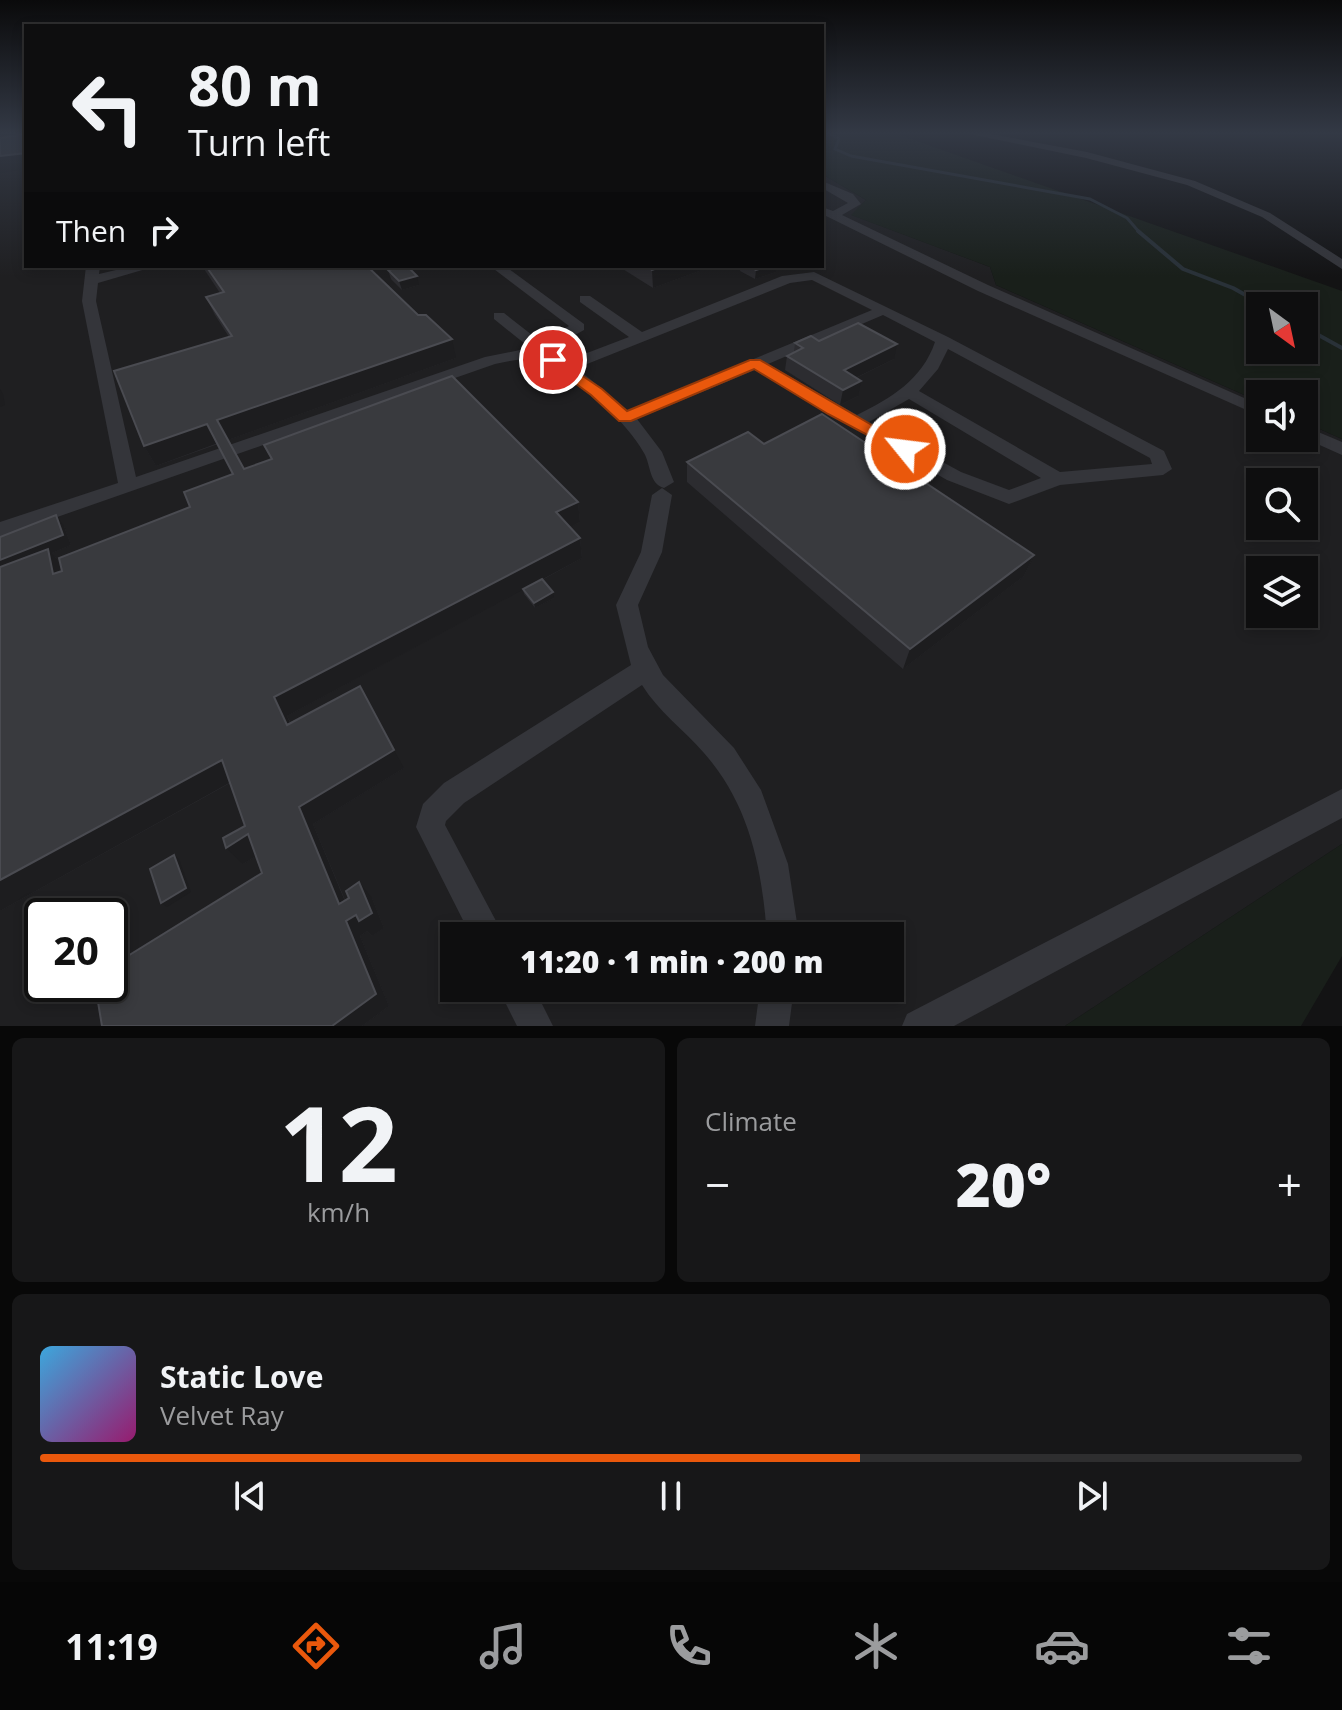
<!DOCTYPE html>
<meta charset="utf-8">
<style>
:root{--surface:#0e0e0f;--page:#171718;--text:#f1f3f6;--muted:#9b9c9e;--line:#2e2e2f;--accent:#ea580c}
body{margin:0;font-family:"Open Sans",sans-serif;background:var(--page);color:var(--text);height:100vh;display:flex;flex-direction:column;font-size:30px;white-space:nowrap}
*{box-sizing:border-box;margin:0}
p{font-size:26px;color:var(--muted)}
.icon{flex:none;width:44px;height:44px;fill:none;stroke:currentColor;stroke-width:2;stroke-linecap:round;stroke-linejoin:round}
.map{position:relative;height:1026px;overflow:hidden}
.details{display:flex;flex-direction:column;gap:12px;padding:12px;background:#080808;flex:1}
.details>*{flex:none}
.banner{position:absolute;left:24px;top:24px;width:800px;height:244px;border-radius:0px;box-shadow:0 4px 12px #0003,0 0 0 2px var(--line);background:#0e0e0f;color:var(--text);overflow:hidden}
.needle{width:52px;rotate:147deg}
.buttons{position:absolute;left:1246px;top:292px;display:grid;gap:16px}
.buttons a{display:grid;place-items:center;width:72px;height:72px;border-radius:0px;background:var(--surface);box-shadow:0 4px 12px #0003,0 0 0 2px var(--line);font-size:40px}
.speed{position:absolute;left:24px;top:898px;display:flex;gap:16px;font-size:40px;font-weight:700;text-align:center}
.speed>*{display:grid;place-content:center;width:104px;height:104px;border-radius:50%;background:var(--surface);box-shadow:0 4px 12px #0003,0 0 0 2px var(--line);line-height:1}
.speed .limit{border:4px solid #111;border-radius:12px;background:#fff;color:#111}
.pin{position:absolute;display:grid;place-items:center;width:68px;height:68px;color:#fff;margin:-34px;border:4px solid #fff;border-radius:50%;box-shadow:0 2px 8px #0007}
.me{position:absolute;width:88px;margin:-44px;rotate:299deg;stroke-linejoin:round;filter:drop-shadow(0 0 6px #0008)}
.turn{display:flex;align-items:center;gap:28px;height:168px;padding:0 32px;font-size:36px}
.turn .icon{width:104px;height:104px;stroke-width:2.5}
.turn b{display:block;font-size:56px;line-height:68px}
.then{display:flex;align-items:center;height:76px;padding:0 32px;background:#0003;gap:16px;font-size:30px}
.big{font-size:60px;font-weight:800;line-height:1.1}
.details .tile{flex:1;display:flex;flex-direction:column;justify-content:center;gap:12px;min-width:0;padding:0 28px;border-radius:12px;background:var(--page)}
.details .dial{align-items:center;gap:0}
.dial b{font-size:104px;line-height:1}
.song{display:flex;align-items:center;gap:24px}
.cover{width:96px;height:96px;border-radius:12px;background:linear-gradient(135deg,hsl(200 70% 55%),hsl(320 70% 35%))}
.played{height:8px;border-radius:4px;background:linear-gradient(90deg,var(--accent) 65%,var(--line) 65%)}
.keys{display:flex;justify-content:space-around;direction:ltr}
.heat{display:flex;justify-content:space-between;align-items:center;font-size:44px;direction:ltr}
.details .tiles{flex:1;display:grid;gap:12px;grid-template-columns:1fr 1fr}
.tile:last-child{grid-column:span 2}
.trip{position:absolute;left:440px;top:922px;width:464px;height:80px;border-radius:0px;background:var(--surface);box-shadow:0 4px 12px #0003,0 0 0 2px var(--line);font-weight:800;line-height:80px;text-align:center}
.tabs{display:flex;height:128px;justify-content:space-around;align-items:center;background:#060606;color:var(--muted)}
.tabs .icon{width:56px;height:56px}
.tabs .current{color:var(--accent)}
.tabs b{font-size:36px;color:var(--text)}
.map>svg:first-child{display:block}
.built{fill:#1f1f21;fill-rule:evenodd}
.green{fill:#191f1a;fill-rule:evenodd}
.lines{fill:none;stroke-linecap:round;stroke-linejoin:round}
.stream-far1{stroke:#293138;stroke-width:3}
.stream{stroke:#293138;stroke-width:4}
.minor{fill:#34353a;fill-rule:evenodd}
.wall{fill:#2c2c30}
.shaded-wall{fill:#1d1d1f}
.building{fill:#393a3e;stroke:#4a4b51;stroke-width:2}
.route{fill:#ea580c;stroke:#983908;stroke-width:2}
</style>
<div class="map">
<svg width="1342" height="1026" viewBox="0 0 1342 1026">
<rect width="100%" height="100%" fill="#131314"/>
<path class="built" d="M0,133H26V266H822V174L866,200L852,215L990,267L996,285L1260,402V438H1304V422L1342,439V844L1065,1026H0ZM1260,482H1304V526H1260ZM1260,570H1304V614H1260ZM42,916H110V984H42ZM454,936H890V988H454Z"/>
<path class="green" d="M822,133H894L1342,291V439L1304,422V394H1260V402L996,285L990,267L851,215L866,200L822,174ZM1260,306H1304V350H1260Z
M1342,844V956L1301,1026H1065Z"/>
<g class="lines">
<path class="stream-far1" d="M829,133L839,139L835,149L851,156L1090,199L1127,218L1140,233"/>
<path class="stream" d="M1138,231L1183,269L1233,288L1265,306
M1304,327L1342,348"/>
<path class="minor" d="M965,133H986L1087,152L1195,181L1270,213L1342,259V269L1262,217L1187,185L1086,158Z
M822,181L853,194L861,204L842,215L988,285L1260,405V416L978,291L822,214V207L833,211L848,203L822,188Z
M86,266H100L99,274L133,266H156L98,283L96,301L136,477L485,357L530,348L494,319V313H504L541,342L569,326L490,266H505L584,324V330L544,352L566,361L629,337L580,302V296H590L642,332L782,276L814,272L948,337L1164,451L1172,469L1163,475L1060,485L1009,504L947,480L755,370L637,419L662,452L674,482L664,488C649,484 651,465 644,453C629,424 569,367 538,360C524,358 508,361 495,364L0,537V522L118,483L82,301ZM812,280L872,310L628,411L577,368L790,283ZM883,315L935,342C922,380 891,398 857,415L768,364ZM948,349L1150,458L1152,464L1060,472L919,391L938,369ZM909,399L1041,478L1009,490L961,472L869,422Z
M1304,426L1342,442V455L1304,438Z
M662,488L672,495L662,552L638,605L648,647L663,675L734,748L761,790L788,864L799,936H767C762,869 750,805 704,753C684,730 658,711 642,685L464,803L446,821L445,825L504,936H471L416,827L423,804L444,783L631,665L616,605L641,552L652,495Z
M1342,789V818L954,1026H902L907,1014Z
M498,988H534L553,1026H517Z
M760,988H794L789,1026H755Z"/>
</g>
<path class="wall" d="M202,266H280L282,269L456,358L228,440L244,469L271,459L264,445L578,502L580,522L570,527L580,538L582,558L542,580L554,598L535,608L524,594L523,589L287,716L291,723L404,768L313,824L345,900L372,898L384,928L372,936L367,931L360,936L389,1006L362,1026H102L262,873L256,856L243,864L245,826L230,783L0,911V537L64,526L71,545L52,553L60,563L190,507L233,474L218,444L156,466L144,446L229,337L215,315L206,297L220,293Z
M618,266H713L653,288Z
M741,266H776V272L755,279L740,271Z
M388,270L419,285L402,290L391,279Z
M819,341L894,359L856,378L858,396L840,405L785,370L787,356L794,352L795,343Z
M764,444L1034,555L1024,576L903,669L687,482V462Z"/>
<path class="shaded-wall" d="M26,153V169L0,173V156Z
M664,266H713L653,288L652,270Z
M768,266H776V272L755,279L756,270Z
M417,276L419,285L402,290L399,281Z
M452,339L456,358L228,440L217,420Z
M897,344L894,359L841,385L844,370Z
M861,381L858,396L840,405L843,390Z
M0,389L3,394L5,405L0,407Z
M207,424L218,443L156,466L144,446Z
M578,502L580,522L559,533L556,512Z
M56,515L64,526L71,545L52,553L65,569L71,594L0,570V560Z
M580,538L582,558L287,716L300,744L287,725L274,697Z
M1034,555L1024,576L903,669L910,649Z
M553,592L554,598L535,608L534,603Z
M394,750L404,768L313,824L352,918L359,882L372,898L384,928L372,936L367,931L360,936L389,1006L362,1026H332L346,921L299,807Z
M222,760L238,778L0,911V880Z
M248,834L264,851L243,864L226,848Z
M174,855L179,859L191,892L167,907L161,903Z"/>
<path class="building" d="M26,134V153L0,156V138Z
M206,266H280L282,269L293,266H367L418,315H426L452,339L217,420L244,469L272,459L264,445L452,376L578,502L556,512L580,538L274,697L287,725L360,686L394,750L299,807L339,904L349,898L346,891L359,882L372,913L359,921L356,915L346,921L376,994L332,1026H102L95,984H110V967L262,873L248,834L226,848L223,838L245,826L222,760L0,880V567L48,549L53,574L62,571L59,558L190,507L184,492L233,474L207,424L144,446L114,371L232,336L206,297L224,292Z
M404,266H407L417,276L399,281L388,270Z
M646,266H664L652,270Z
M748,266H768L756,270Z
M858,323L897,344L844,370L861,381L843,390L787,356L803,348L795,343L811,336L819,341Z
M822,414L1034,555L910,649L687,462L748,432L764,444Z
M56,515L63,535L0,560V537Z
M542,579L553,592L534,603L523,589Z
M174,855L186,888L161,903L150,869Z"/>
<linearGradient id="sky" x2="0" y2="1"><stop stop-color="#0a0a0b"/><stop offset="0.48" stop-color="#333945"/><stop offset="1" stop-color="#333945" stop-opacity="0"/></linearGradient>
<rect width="1342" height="277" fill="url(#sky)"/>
<path class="route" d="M553,356L602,389L627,411L750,360H760L913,449L905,454L899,452L828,414L754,369L631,421H619L591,395L548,363V357Z"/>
</svg>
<div class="buttons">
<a><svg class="needle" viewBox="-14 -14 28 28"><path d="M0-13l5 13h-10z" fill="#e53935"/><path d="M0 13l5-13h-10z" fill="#9b9c9e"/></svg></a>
<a><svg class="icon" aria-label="sound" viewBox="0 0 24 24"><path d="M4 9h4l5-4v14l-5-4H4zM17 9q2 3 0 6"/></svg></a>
<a><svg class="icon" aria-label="search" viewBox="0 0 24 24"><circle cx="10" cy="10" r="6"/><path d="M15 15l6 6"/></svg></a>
<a><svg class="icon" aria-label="layers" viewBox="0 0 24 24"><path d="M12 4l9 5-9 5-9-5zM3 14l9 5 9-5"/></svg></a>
</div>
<div class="speed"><div class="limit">20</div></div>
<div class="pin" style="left:553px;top:360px;background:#d93025"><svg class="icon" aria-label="arrive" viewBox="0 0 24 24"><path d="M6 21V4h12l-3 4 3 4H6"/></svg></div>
<svg class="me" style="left:905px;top:449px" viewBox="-20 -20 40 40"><circle r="17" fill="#ea580c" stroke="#fff" stroke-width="3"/><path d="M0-11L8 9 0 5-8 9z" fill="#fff"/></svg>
<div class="trip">11:20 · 1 min · 200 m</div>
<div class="banner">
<div class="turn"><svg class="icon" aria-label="left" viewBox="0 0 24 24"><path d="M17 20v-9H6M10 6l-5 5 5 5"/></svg><div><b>80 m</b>Turn left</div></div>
<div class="then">Then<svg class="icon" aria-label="right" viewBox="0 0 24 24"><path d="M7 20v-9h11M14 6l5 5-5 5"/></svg></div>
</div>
</div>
<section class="details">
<div class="tiles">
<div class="tile dial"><b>12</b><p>km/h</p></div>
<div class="tile"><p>Climate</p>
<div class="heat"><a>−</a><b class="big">20°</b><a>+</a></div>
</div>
<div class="tile">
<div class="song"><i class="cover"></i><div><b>Static Love</b><p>Velvet Ray</p></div></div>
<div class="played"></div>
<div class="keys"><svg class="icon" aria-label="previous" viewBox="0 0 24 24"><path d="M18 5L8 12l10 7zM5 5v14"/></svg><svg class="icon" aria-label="pause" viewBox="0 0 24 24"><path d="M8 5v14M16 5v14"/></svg><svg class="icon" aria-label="next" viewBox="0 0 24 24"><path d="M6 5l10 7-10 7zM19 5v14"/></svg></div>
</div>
</div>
</section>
<nav class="tabs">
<b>11:19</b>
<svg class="icon current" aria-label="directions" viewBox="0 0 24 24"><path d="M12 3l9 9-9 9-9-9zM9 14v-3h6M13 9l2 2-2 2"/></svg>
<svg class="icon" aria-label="music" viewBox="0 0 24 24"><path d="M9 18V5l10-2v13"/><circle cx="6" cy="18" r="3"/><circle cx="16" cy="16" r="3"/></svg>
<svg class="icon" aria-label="phone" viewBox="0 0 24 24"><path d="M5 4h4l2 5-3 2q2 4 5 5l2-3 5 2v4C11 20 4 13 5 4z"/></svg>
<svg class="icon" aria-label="climate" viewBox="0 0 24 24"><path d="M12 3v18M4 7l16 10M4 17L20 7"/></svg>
<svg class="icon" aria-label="car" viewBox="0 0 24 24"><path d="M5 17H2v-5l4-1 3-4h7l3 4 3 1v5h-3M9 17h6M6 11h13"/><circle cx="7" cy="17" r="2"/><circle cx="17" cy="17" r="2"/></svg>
<svg class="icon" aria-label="filters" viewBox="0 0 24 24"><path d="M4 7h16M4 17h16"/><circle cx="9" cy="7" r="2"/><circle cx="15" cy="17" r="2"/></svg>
</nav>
